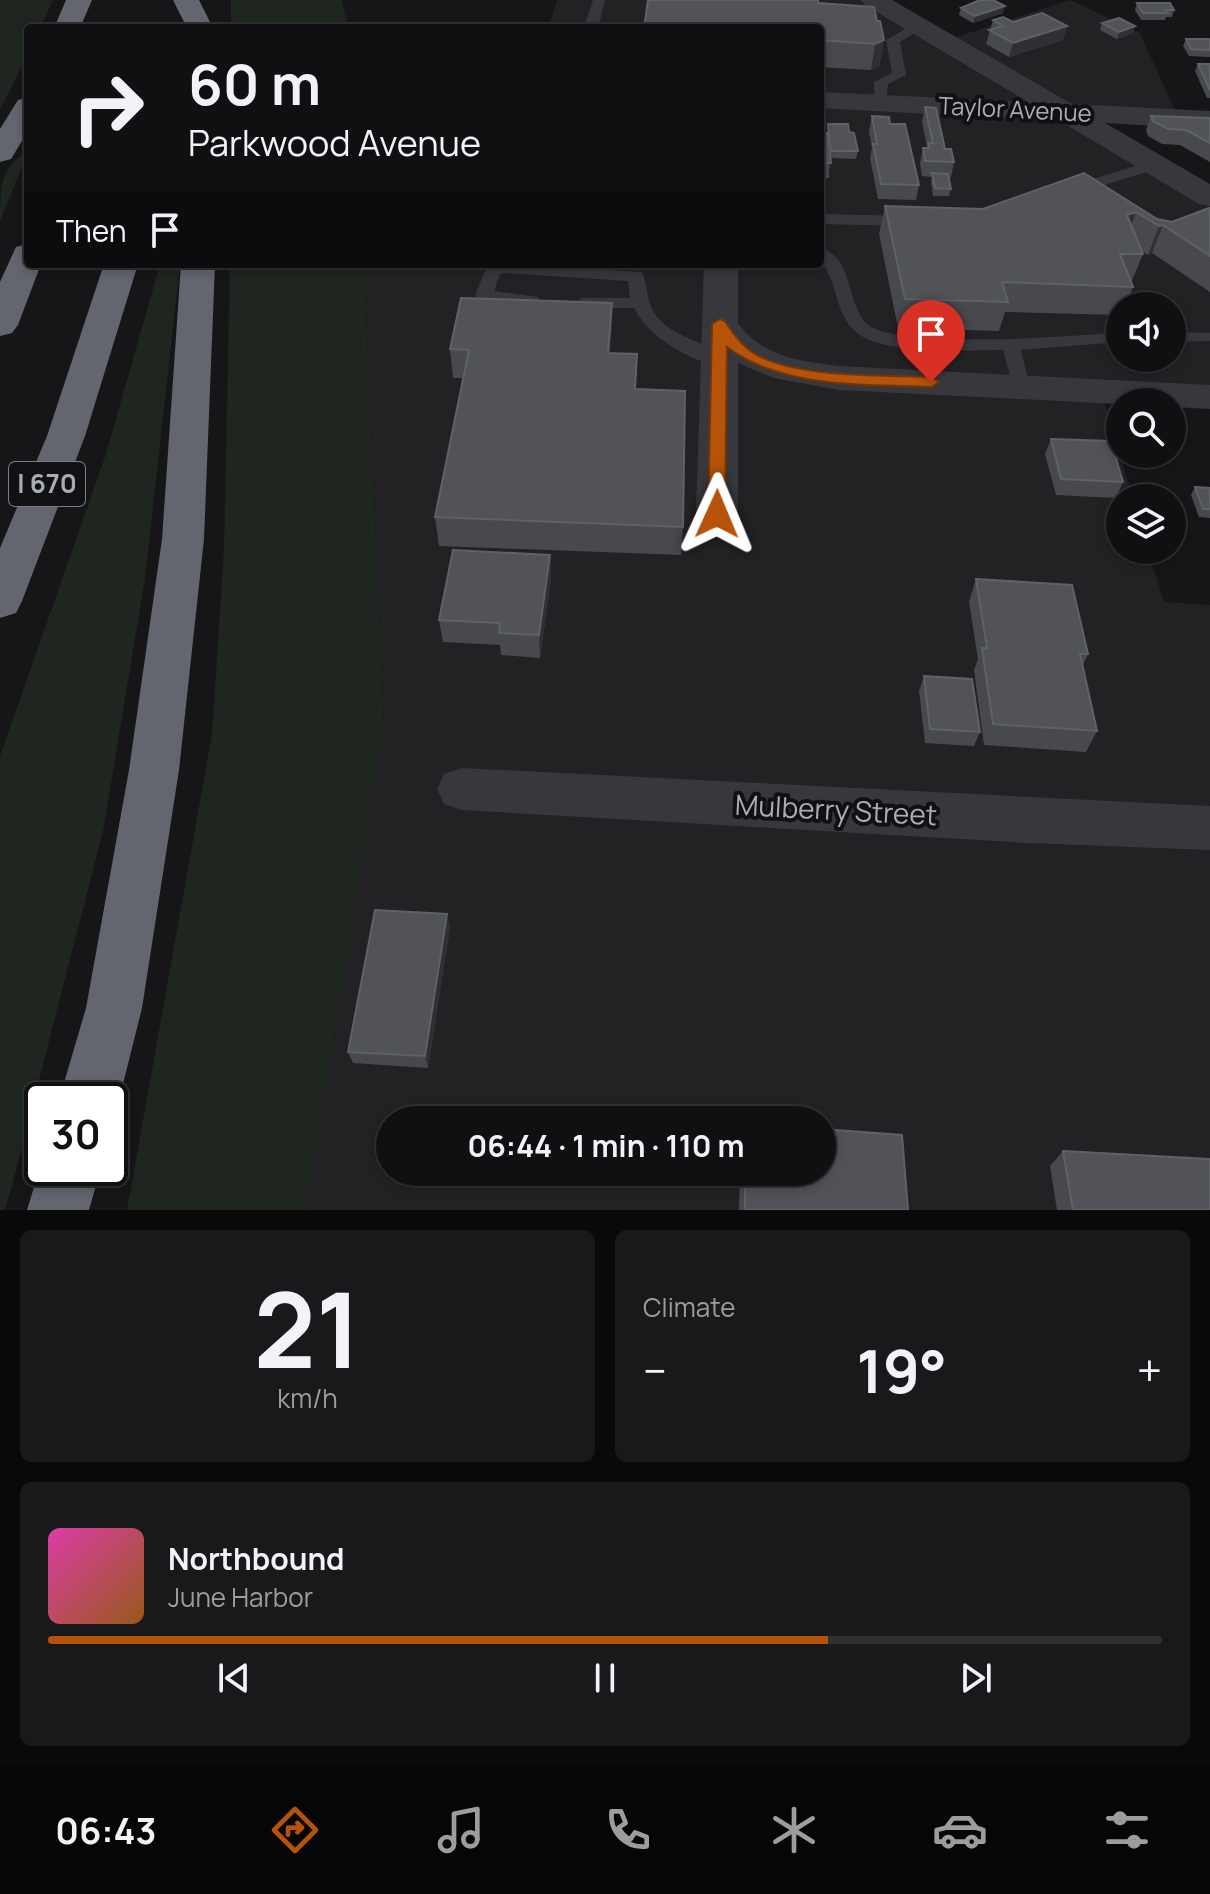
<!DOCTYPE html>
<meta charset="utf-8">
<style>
:root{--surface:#101012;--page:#19191b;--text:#f1f3f6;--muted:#9c9d9f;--line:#303032;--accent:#b45309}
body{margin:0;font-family:Manrope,sans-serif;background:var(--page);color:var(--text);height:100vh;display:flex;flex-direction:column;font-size:30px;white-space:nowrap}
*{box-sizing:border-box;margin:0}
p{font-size:26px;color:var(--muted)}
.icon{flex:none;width:44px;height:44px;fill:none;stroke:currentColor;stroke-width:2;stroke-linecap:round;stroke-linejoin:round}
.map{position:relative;height:1210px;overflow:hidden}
.panel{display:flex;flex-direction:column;gap:20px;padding:20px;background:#09090a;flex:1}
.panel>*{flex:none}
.top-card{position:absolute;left:24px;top:24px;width:800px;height:244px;border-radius:8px;box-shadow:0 4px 12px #0003,0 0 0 2px var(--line);background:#101012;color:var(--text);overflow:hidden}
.tools{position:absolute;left:1106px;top:292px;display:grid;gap:16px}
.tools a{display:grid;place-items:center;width:80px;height:80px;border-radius:50%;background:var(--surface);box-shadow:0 4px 12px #0003,0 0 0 2px var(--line);font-size:40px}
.speed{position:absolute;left:24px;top:1082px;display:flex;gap:16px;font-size:40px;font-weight:700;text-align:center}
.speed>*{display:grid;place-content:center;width:104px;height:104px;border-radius:50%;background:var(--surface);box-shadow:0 4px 12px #0003,0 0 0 2px var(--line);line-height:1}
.speed .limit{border:4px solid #111;border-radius:12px;background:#fff;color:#111}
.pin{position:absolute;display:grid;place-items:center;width:68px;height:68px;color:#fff;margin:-82px -34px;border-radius:50% 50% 50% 0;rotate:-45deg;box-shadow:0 0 8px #0007}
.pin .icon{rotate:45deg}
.me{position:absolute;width:88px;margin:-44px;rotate:1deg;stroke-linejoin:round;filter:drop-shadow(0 0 6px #0008)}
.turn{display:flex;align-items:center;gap:28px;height:168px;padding:0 32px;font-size:36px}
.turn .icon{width:104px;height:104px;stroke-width:2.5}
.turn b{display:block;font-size:56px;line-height:68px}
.then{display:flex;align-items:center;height:76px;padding:0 32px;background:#0003;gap:16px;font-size:30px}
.big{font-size:60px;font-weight:700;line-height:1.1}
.panel .widget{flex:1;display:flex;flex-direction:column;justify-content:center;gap:12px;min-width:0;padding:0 28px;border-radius:12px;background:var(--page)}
.panel .dial{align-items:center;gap:0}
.dial b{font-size:104px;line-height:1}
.song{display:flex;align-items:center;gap:24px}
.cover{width:96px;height:96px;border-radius:12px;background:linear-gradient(135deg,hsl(320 70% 55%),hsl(30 70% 35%))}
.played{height:8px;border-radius:4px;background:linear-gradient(90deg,var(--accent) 70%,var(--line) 70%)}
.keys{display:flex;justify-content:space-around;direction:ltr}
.heat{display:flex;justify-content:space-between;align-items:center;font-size:44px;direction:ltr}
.panel .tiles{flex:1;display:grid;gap:20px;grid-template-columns:1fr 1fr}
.widget:last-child{grid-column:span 2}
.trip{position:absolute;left:376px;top:1106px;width:460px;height:80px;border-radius:40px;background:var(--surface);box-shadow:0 4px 12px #0003,0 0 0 2px var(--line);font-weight:700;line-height:80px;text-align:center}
.tab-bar{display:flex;height:128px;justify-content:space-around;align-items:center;background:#060607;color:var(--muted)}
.tab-bar .icon{width:56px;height:56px}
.tab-bar .selected{color:var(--accent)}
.tab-bar b{font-size:36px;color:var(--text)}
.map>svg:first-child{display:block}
.built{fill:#222225;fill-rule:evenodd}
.green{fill:#1e261f}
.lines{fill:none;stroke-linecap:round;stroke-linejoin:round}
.lane{fill:#37383d;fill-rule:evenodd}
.street{fill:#37383d;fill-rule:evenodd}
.highway{fill:#63666e;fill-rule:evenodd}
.wall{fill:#47494d}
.shaded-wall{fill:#2f3033}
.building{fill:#525359;stroke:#5f6168;stroke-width:2}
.route{fill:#b45309;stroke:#753606;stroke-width:2}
.labels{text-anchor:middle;stroke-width:8;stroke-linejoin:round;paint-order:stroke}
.far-street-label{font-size:24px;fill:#a8adb8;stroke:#111113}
.shield{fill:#111113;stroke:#7b7e86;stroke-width:2}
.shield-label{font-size:26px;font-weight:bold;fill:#a8adb8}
.street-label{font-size:28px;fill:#a8adb8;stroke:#111113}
</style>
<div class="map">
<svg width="1210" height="1210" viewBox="0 0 1210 1210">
<rect width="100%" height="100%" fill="#161618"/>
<path class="built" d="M557,0H879L947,40L1070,0L1140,33L1180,122L1079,118L1210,196V393L1100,388L1133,498H1120V550H1148L1164,602L1210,605V1210H306L384,724L364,264H820V28H548ZM1120,306H1172V358H1120ZM390,1120H822V1172H390Z"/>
<path class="green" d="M0,0H53L40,28H28V55L0,109Z
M231,0H342L348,28H231Z
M28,152L0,221C0,190 0,165 28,152Z
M160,264H180L145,579L103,831L10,1193L5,1210H0V756L106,454Z
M230,264H364L384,724L306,1210H127L212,734L224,550Z"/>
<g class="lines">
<path class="lane" d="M593,0H605L598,28H584Z
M914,24L925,27L900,42L906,75L888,84L885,106H875L874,82L892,73L886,40Z
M1155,160L1160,162V168L1072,195L1064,190L1067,187Z
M820,214L910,216L918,221L910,226L820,224Z
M820,248C854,257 846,303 866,323C894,351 1077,336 1120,332V342L1021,350L1030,387L1021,393L1014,391L1003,350C969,350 881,355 856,332C841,319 838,300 832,282C827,268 820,262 820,248Z
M500,264L642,272C648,285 646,301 655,314C673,340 711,341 728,361L719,367C688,359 649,338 634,308H582L573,303L582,298H630L628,281L504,273L500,274L494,291L538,297L541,301L538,305L478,299L475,295L485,271Z
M1172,332L1210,333V341L1172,342Z"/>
<path class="street" d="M861,0H892L1072,104L1210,111V129L1105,123L1210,184V206L1199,204L1060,121L820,108V92L1028,102L865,5Z
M704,264H738V323C763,357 800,361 839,366L1210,385V409L1172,407V402L1120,404L839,390L774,378L738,363V514L732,524L717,529L702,524L696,514Z
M462,768L1210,806V850L1029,843L462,810L444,804L437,789L444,774Z"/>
<path class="highway" d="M66,0H92L80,28H54Z
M173,0H199L213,28H187Z
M28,97V131L11,159L0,162V129L18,100Z
M28,244V264H41L18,325L12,333L0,336V282L16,247Z
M104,264H138L85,436L22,601L16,613L0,618V548L47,436Z
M181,264H215L204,539L179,770L142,1008L119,1100L110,1121V1100H59L86,1008L129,770L162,539Z
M42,1161V1168H101L89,1210H27Z"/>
</g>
<path class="wall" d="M818,3L877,21L884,40L879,67L871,70L820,67V28Z
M1137,3L1174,10L1172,17H1166L1165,20H1141L1135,10Z
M961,8L1003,13L973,23L959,15Z
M993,20L1013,22L1067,26L1063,40L1009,57L986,44Z
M1102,23L1135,26L1133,33L1117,39L1100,30Z
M1186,39L1210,42V57L1189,56L1183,46Z
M1198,64H1210V98H1207L1195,71Z
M925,107L945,149L954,162L951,177H949L951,189L949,196H933L931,181L932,177L922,176L920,163L923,148H927V146L922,122Z
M872,116L890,124L919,185L916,200L878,199L870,158L872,148L869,131Z
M1151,116L1210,118V162L1180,145L1162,144L1148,136L1146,130Z
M828,124L849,132L858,151L856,159L830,158L829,178H820V133H827Z
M1084,173L1157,219L1172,222L1210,209V292L1152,253L1148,255L1142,251L1143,254L1131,283L1133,287L1126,306H1120V315L1005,312L999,331L898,328L879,234L885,206L983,209Z
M612,303L610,353L636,389L683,527L681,555L439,546L435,517L463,378H453L450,349Z
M1051,439L1123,482L1116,498L1056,495L1045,454Z
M1195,487L1210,488V518L1199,517L1191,495Z
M550,555L551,578L540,658L501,655L500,645L443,642L439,620Z
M976,579L1088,654L1083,665L1097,731L1086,752L984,745L974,670L978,659L969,602Z
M924,676L980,732L974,746L925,743L919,691Z
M450,927L428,1068L353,1063L348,1052Z
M1063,1151L1210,1210H1057L1050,1166Z
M740,1172H822L908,1210H739Z"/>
<path class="shaded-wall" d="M1005,6L1003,13L973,23L975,16Z
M1067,26L1063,40L1009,57L1013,43Z
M1135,26L1133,33L1117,39L1119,32Z
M884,40L879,67L871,70L875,44Z
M1136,212L1126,240L1127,215Z
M1163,225L1152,253L1148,255L1159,226Z
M612,303V332L608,382V353Z
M550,555L551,578L540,658L539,635Z
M447,914L450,927L428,1068L425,1056Z"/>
<path class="building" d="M648,0H818V3L874,7L877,21H880L884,40L875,44L820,40V28H644Z
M980,0H993L1005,6L975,16L961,8Z
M1137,3H1170L1174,10H1165L1168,13H1143Z
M1042,13L1067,26L1013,43L989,30L1003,26L993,20L1003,17L1013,22Z
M1119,18L1135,26L1119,32L1102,23Z
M1186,39H1209L1210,42V50L1191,49Z
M1198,64H1210V90Z
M925,107L936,108L945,149H951L954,162L925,161L923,148H929L928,143H933Z
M872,116L889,117L890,124H905L919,185L881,184L873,144H877Z
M1151,116L1210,118V143L1186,130L1168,129L1153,121Z
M828,124H848L849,132L854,133L858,151H831Z
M820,133H828L831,163H820Z
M932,173L948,174L951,189L935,188Z
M1084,173L1157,219L1172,222L1209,208L1210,209V256L1163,225L1159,226L1136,212L1127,215L1143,254H1120L1133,287L1002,282L1008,302L905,299L885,206L983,209Z
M461,298L612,303L608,353L637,354L635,389L685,391L683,527L435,517L469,350L450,349Z
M1051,439L1111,441L1123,482L1061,479Z
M1195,487L1210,488V509H1203Z
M453,550L550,555L539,635L499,633L500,623L439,620Z
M976,579L1072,585L1088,654H1080L1097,731L993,724L982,648H987Z
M924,676L972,679L980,732L930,729Z
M375,910L447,914L425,1056L348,1052Z
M822,1129L902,1135L908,1210H745V1172H822Z
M1063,1151L1210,1159V1210H1073Z"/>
<path class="route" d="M720,319L725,321C734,335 743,348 759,356C801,378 883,375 931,377L939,382L931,387C863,384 783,389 727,347L725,514L717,520L708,514L712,324Z"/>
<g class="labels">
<g class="far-street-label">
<text transform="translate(1015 110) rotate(3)" y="8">Taylor Avenue</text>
</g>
<rect class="shield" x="9" y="462" width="76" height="44" rx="6"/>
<g class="shield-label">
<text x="47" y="493">I 670</text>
</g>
<g class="street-label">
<text transform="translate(836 810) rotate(3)" y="10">Mulberry Street</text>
</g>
</g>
</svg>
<div class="tools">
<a><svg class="icon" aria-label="sound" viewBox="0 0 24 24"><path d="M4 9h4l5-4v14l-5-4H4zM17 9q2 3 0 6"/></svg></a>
<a><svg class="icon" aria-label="search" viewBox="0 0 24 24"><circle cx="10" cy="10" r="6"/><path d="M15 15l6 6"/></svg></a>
<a><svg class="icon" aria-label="layers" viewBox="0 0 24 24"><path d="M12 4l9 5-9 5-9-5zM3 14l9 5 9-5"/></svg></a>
</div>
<div class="speed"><div class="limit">30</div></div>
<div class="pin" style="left:931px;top:382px;background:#d93025"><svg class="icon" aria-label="arrive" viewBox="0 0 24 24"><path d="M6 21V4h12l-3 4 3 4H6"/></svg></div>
<svg class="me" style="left:717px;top:514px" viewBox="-20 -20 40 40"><path d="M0-17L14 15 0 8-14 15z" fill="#b45309" stroke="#fff" stroke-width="4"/></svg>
<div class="trip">06:44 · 1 min · 110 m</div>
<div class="top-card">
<div class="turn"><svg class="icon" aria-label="right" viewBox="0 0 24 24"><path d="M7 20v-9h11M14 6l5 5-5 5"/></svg><div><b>60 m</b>Parkwood Avenue</div></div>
<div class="then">Then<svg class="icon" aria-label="arrive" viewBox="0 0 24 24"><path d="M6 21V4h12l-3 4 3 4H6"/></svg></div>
</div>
</div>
<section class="panel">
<div class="tiles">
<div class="widget dial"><b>21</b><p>km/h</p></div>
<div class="widget"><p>Climate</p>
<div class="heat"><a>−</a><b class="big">19°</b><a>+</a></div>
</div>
<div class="widget">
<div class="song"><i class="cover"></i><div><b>Northbound</b><p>June Harbor</p></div></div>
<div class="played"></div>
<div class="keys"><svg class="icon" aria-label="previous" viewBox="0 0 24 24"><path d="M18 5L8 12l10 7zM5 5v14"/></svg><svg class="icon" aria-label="pause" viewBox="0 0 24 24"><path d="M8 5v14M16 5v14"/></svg><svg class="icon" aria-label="next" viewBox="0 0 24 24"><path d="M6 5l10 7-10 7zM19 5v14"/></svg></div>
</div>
</div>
</section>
<nav class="tab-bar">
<b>06:43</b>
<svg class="icon selected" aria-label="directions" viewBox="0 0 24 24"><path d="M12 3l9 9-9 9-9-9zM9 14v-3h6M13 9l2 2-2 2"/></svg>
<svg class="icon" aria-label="music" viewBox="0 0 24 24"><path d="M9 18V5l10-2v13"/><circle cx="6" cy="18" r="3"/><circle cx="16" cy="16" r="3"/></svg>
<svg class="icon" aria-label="phone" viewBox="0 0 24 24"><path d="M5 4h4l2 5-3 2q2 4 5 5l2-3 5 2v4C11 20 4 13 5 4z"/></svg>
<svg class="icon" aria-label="climate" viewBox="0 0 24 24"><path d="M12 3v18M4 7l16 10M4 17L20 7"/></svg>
<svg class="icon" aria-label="car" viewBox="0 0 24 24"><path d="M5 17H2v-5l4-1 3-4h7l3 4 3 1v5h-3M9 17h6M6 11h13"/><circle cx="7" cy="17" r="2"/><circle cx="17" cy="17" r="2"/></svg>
<svg class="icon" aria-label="filters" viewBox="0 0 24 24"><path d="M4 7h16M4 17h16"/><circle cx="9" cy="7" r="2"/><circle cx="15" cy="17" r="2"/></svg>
</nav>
